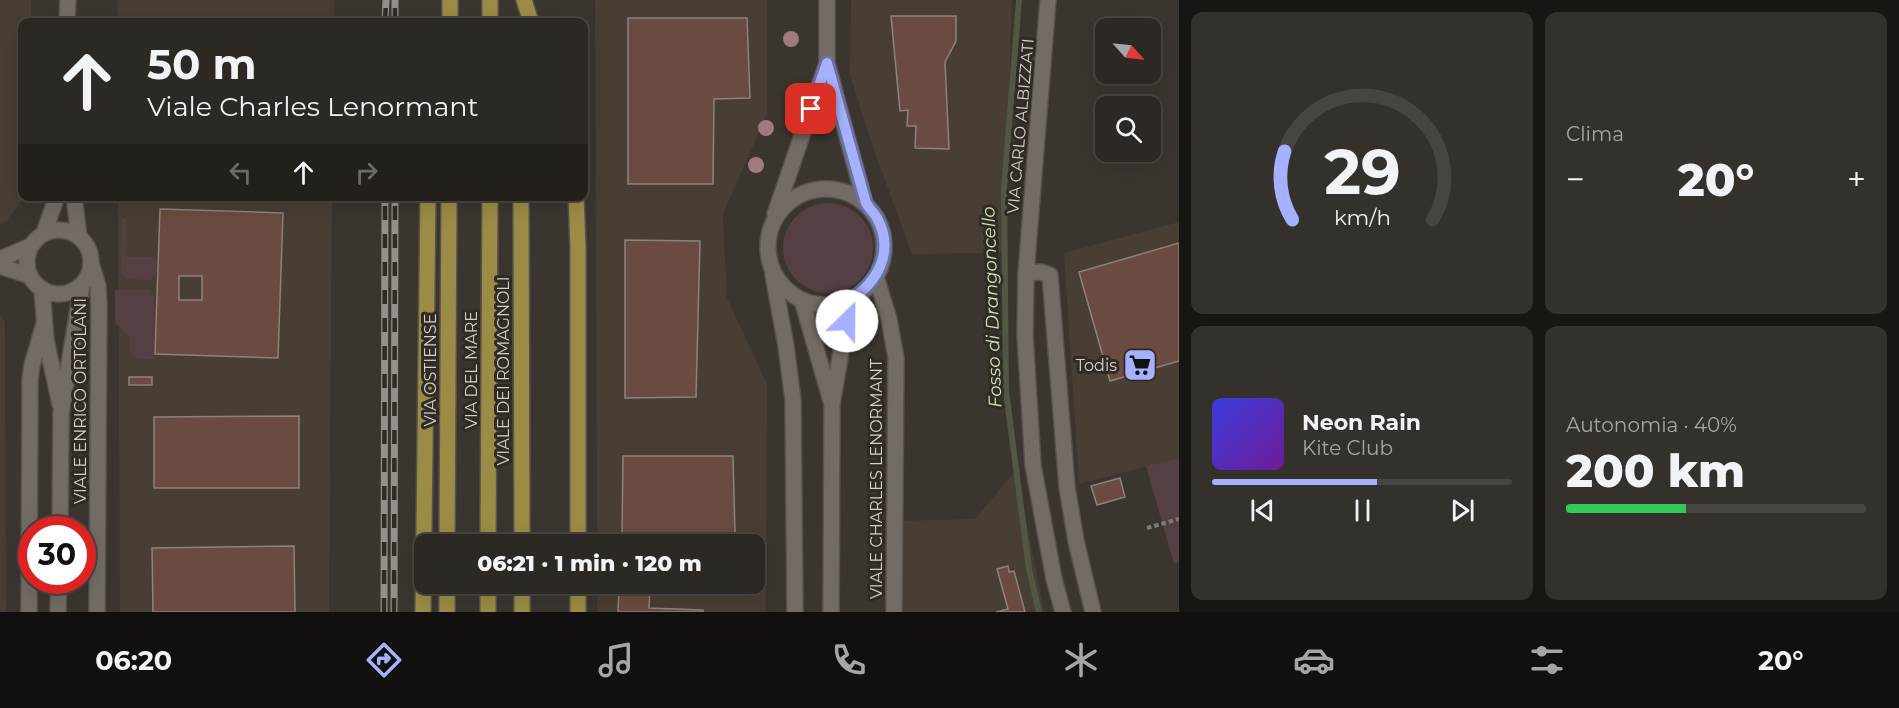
<!DOCTYPE html>
<html lang="it">
<meta charset="utf-8">
<style>
:root{--surface:#2c2823;--page:#34302b;--text:#f1f3f6;--muted:#a6a6a6;--line:#484441;--accent:#a5b1fc}
body{margin:0;font-family:Montserrat,sans-serif;background:var(--page);color:var(--text);height:100vh;display:flex;flex-direction:column;font-size:22px;white-space:nowrap}
*{box-sizing:border-box;margin:0}
p{font-size:20px;color:var(--muted)}
.icon{flex:none;width:33px;height:33px;fill:none;stroke:currentColor;stroke-width:2;stroke-linecap:round;stroke-linejoin:round}
.map{position:relative;flex:1;overflow:hidden}
.side{display:flex;flex-direction:column;gap:12px;padding:12px;background:#181613;width:720px}
.side>*{flex:none}
.banner{position:absolute;left:18px;top:18px;width:570px;height:183px;border-radius:12px;box-shadow:0 6px 24px #0002,0 0 0 2px var(--line);background:#2c2823;color:var(--text);overflow:hidden}
.needle{width:39px;rotate:117deg}
.controls{position:absolute;left:1095px;top:18px;display:grid;gap:12px}
.controls a{display:grid;place-items:center;width:66px;height:66px;border-radius:12px;background:var(--surface);box-shadow:0 6px 24px #0002,0 0 0 2px var(--line);font-size:30px}
.speed{position:absolute;left:18px;top:516px;display:flex;gap:12px;font-size:30px;font-weight:700;text-align:center}
.speed>*{display:grid;place-content:center;width:78px;height:78px;border-radius:50%;background:var(--surface);box-shadow:0 6px 24px #0002,0 0 0 2px var(--line);line-height:1}
.speed .limit{border:9px solid #d22;background:#fff;color:#111}
.pin{position:absolute;display:grid;place-items:center;width:51px;height:51px;color:#fff;margin:-26px;border-radius:12px;box-shadow:0 3px 9px #0006}
.me{position:absolute;width:66px;margin:-33px;rotate:23deg;stroke-linejoin:round;filter:drop-shadow(0 0 4px #0008)}
.turn{display:flex;align-items:center;gap:21px;height:126px;padding:0 30px;font-size:27px}
.turn .icon{width:78px;height:78px;stroke-width:2.5}
.turn b{display:block;font-size:42px;line-height:51px}
.lanes{display:flex;align-items:center;height:57px;padding:0 30px;background:#0003;justify-content:center;gap:30px;direction:ltr}
.lanes .off{opacity:.35}
.big{font-size:45px;font-weight:800;line-height:1.1}
.side .tile{flex:1;display:flex;flex-direction:column;justify-content:center;gap:9px;min-width:0;padding:0 21px;border-radius:12px;background:var(--page)}
.side .dial{align-items:center;gap:0}
.dial svg{height:156px;overflow:visible;fill:none;stroke:var(--line);stroke-width:7;stroke-linecap:round;text-anchor:middle}
.dial text{fill:var(--text);stroke:none}
.song{display:flex;align-items:center;gap:18px}
.cover{width:72px;height:72px;border-radius:9px;background:linear-gradient(135deg,hsl(240 70% 55%),hsl(280 70% 35%))}
.played{height:6px;border-radius:3px;background:linear-gradient(90deg,var(--accent) 55%,var(--line) 55%)}
.keys{display:flex;justify-content:space-around;direction:ltr}
.heat{display:flex;justify-content:space-between;align-items:center;font-size:33px;direction:ltr}
.charge{height:9px;border-radius:4px;background:linear-gradient(90deg,#34c759 40%,var(--line) 0)}
.side .tiles{flex:1;display:grid;gap:12px;grid-template-columns:repeat(2,1fr)}
.trip{position:absolute;left:414px;top:534px;width:351px;height:60px;border-radius:12px;background:var(--surface);box-shadow:0 6px 24px #0002,0 0 0 2px var(--line);font-weight:800;line-height:60px;text-align:center}
.tab-bar{display:flex;height:96px;justify-content:space-around;align-items:center;background:#12100e;color:var(--muted)}
.tab-bar .icon{width:42px;height:42px}
.tab-bar .on{color:var(--accent)}
.tab-bar b{font-size:27px;color:var(--text)}
main{display:flex;flex:1;min-height:0}
.map>svg:first-child{display:block}
.built{fill:#483e33}
.green{fill:#544043}
.lines{fill:none;stroke-linecap:round;stroke-linejoin:round}
.stream{stroke:#505844;stroke-width:6}
.building{fill:#6b4b41;stroke:#8c827f;stroke-width:1.5;fill-rule:evenodd}
.minor-casing{stroke:#57524d;stroke-width:18}
.major-casing{stroke:#57524d;stroke-width:18}
.path{stroke:#7f7b76;stroke-width:4;stroke-dasharray:4.5 3;stroke-linecap:butt}
.minor{stroke:#736c66;stroke-width:15}
.major{stroke:#9b8c45;stroke-width:15}
.rail-casing{stroke:#94908b;stroke-width:7}
.rail{stroke:#302b25;stroke-width:4.5;stroke-dasharray:14;stroke-linecap:butt}
.tree{fill:#a07a7e}
.route-casing{stroke:#6b73a4;stroke-width:15}
.route{stroke:#a5b1fc;stroke-width:10}
.labels{text-anchor:middle;stroke-width:6;stroke-linejoin:round;paint-order:stroke}
.street-label{font-size:16px;fill:#d4d0cc;stroke:#302b25}
.poi-label{font-size:16px;fill:#d4d0cc;stroke:#302b25;text-anchor:end}
.water-label{font-size:18px;font-style:italic;fill:#cbe7b1;stroke:#302b25}
</style>
<main>
<div class="map">
<svg width="1179" height="612" viewBox="0 0 1179 612">
<rect width="100%" height="100%" fill="#3a352f"/>
<path class="built" d="M0,0H31V22H22L24,197L7,221L0,224Z
M117,0H334V22H118Z
M595,0H767V114L723,214L727,298L767,384L766,612H597V584H754V544H597Z
M851,0H1012L1004,253L912,254L875,153L850,75Z
M118,197H332L329,612H120Z
M1179,222V458L1079,484L1064,253Z
M0,315L5,322L6,612H0Z
M1016,470L1044,612H894V521L975,519Z"/>
<path class="green" d="M783 248a45 45 0 1 1 90 0a45 45 0 1 1-90 0Z
M122,218H126V257H156V275L152,276V280L126,279L121,274Z
M115,290H151V294L154,295V359H138L130,352V337L115,323Z
M1179,458V562L1174,564L1146,466Z"/>
<g class="lines">
<path class="stream" d="M1019,0L1004,189L1006,391L1029,569L1039,612"/>
</g>
<path class="building" d="M891,16H956V41L945,62L949,149L915,148L916,126H907L908,110L900,111Z
M628,18H747L750,98L714,99L713,184H628Z
M149,19L304,21V22H149Z
M160,209L283,213L278,358L155,354ZM179,276H202V300H179Z
M625,240L700,241L696,397L625,398Z
M1179,243V361L1110,381L1079,272Z
M129,377H152V385H129Z
M299,416V488H154V417Z
M623,456H733L735,533L622,534Z
M1120,478L1125,497L1097,505L1091,486Z
M294,546L295,612H153L152,548Z
M1008,566L1009,572L1014,571L1025,612H996L1008,609L997,569Z
M619,588L650,589L649,608L703,610V612H618Z"/>
<g class="lines">
<defs>
<path id="minor" d="M827,0V63L865,203
M1048,0L1026,273L1025,335L1033,465L1054,579L1063,612
M67,22L68,0
M768 247a58 58 0 1 1 116 0a58 58 0 1 1-116 0Z
M74,196L79,237
M775,214L827,63
M27 262a32 32 0 1 1 64 0a32 32 0 1 1-64 0Z
M44,233L57,196
M0,259L31,246
M91,263L98,286L99,307L97,612
M0,266L30,276
M1026,273L1041,272L1050,275L1067,487L1076,541L1093,612
M773,275L786,346L793,400L795,612
M876,277L889,319L896,358L894,612
M42,289L46,340L60,404
M802,300L831,401
M60,530L61,413L82,285
M29,612L30,380L32,365L44,324
M58,612L59,580
M831,612L832,404L850,300"/>
<path id="major" d="M524,0L531,22
M450,22V0
M490,22V0
M521,196L522,544
M576,196L578,247V544
M447,544L449,196
M488,544L490,196
M522,584V612
M578,584V612
M423,612L428,196
M447,612V584
M488,612V584"/>
</defs>
<use href="#minor" class="minor-casing"/>
<use href="#major" class="major-casing"/>
<path class="path" d="M1147,528L1179,519"/>
<use href="#minor" class="minor"/>
<use href="#major" class="major"/>
<defs>
<path id="rail" d="M385,22L386,0
M395,22V0
M384,612L385,196
M394,612L395,196"/>
</defs>
<use href="#rail" class="rail-casing"/>
<use href="#rail" class="rail"/>
</g>
<g class="tree">
<circle cx="791" cy="39" r="8"/>
<circle cx="766" cy="128" r="8"/>
<circle cx="756" cy="165" r="8"/>
</g>
<g class="lines">
<defs>
<path id="route" d="M811,109L827,63L866,203C869,208 874,213 877,218C895,251 878,282 850,300L847,321"/>
</defs>
<use href="#route" class="route-casing"/>
<use href="#route" class="route"/>
</g>
<defs>
<symbol id="supermarket-square" viewBox="-11 -11 22 22"><rect x="-9" y="-9" width="18" height="18" rx="4" fill="#a5b1fc" stroke="#302b25"/><path d="M-6-5.5h2.5l.6 2H6L4.5 2H-2.5L-4.4-4H-6ZM-1.5 3.2a1.3 1.3 0 1 0 .1 0ZM3 3.2a1.3 1.3 0 1 0 .1 0Z" fill="#111"/></symbol>
</defs>
<g fill-rule="evenodd">
<use href="#supermarket-square" x="1121" y="346" width="38" height="38"/>
</g>
<g class="labels">
<g class="street-label">
<text transform="translate(1020 126) rotate(-85)" y="6">VIA CARLO ALBIZZATI</text>
<text transform="translate(430 370) rotate(-90)" y="6">VIA OSTIENSE</text>
<text transform="translate(471 370) rotate(-90)" y="6">VIA DEL MARE</text>
<text transform="translate(503 371) rotate(-90)" y="6">VIALE DEI ROMAGNOLI</text>
<text transform="translate(80 401) rotate(-90)" y="6">VIALE ENRICO ORTOLANI</text>
<text transform="translate(876 479) rotate(-90)" y="6">VIALE CHARLES LENORMANT</text>
</g>
<g class="poi-label">
<text x="1117" y="371">Todis</text>
</g>
<g class="water-label">
<text transform="translate(992 307) rotate(-92)" y="6">Fosso di Drangoncello</text>
</g>
</g>
</svg>
<div class="controls">
<a><svg class="needle" viewBox="-14 -14 28 28"><path d="M0-13l5 13h-10z" fill="#e53935"/><path d="M0 13l5-13h-10z" fill="#a6a6a6"/></svg></a>
<a><svg class="icon" aria-label="search" viewBox="0 0 24 24"><circle cx="10" cy="10" r="6"/><path d="M15 15l6 6"/></svg></a>
</div>
<div class="speed"><div class="limit">30</div></div>
<div class="pin" style="left:811px;top:109px;background:#d93025"><svg class="icon" aria-label="arrive" viewBox="0 0 24 24"><path d="M6 21V4h12l-3 4 3 4H6"/></svg></div>
<svg class="me" style="left:847px;top:321px" viewBox="-20 -20 40 40"><circle r="19" fill="#fff"/><path d="M0-13L10 11 0 6-10 11z" fill="#a5b1fc"/></svg>
<div class="trip">06:21 · 1 min · 120 m</div>
<div class="banner">
<div class="turn"><svg class="icon" aria-label="ahead" viewBox="0 0 24 24"><path d="M12 20V5M6 11l6-6 6 6"/></svg><div><b>50 m</b>Viale Charles Lenormant</div></div>
<div class="lanes"><svg class="icon off" aria-label="left" viewBox="0 0 24 24"><path d="M17 20v-9H6M10 6l-5 5 5 5"/></svg><svg class="icon" aria-label="ahead" viewBox="0 0 24 24"><path d="M12 20V5M6 11l6-6 6 6"/></svg><svg class="icon off" aria-label="right" viewBox="0 0 24 24"><path d="M7 20v-9h11M14 6l5 5-5 5"/></svg></div>
</div>
</div>
<section class="side">
<div class="tiles">
<div class="tile dial"><svg viewBox="0 0 100 80">
<path d="M14 69A42 42 0 1 1 86 69"/>
<path d="M14 69A42 42 0 0 1 10 34" stroke="#a5b1fc"/>
<text x="50" y="56" font-size="32" font-weight="700">29</text>
<text x="50" y="72" font-size="11">km/h</text>
</svg></div>
<div class="tile"><p>Clima</p>
<div class="heat"><a>−</a><b class="big">20°</b><a>+</a></div>
</div>
<div class="tile">
<div class="song"><i class="cover"></i><div><b>Neon Rain</b><p>Kite Club</p></div></div>
<div class="played"></div>
<div class="keys"><svg class="icon" aria-label="previous" viewBox="0 0 24 24"><path d="M18 5L8 12l10 7zM5 5v14"/></svg><svg class="icon" aria-label="pause" viewBox="0 0 24 24"><path d="M8 5v14M16 5v14"/></svg><svg class="icon" aria-label="next" viewBox="0 0 24 24"><path d="M6 5l10 7-10 7zM19 5v14"/></svg></div>
</div>
<div class="tile"><p>Autonomia · 40%</p><b class="big">200 km</b><div class="charge"></div></div>
</div>
</section>
</main>
<nav class="tab-bar">
<b>06:20</b>
<svg class="icon on" aria-label="directions" viewBox="0 0 24 24"><path d="M12 3l9 9-9 9-9-9zM9 14v-3h6M13 9l2 2-2 2"/></svg>
<svg class="icon" aria-label="music" viewBox="0 0 24 24"><path d="M9 18V5l10-2v13"/><circle cx="6" cy="18" r="3"/><circle cx="16" cy="16" r="3"/></svg>
<svg class="icon" aria-label="phone" viewBox="0 0 24 24"><path d="M5 4h4l2 5-3 2q2 4 5 5l2-3 5 2v4C11 20 4 13 5 4z"/></svg>
<svg class="icon" aria-label="climate" viewBox="0 0 24 24"><path d="M12 3v18M4 7l16 10M4 17L20 7"/></svg>
<svg class="icon" aria-label="car" viewBox="0 0 24 24"><path d="M5 17H2v-5l4-1 3-4h7l3 4 3 1v5h-3M9 17h6M6 11h13"/><circle cx="7" cy="17" r="2"/><circle cx="17" cy="17" r="2"/></svg>
<svg class="icon" aria-label="filters" viewBox="0 0 24 24"><path d="M4 7h16M4 17h16"/><circle cx="9" cy="7" r="2"/><circle cx="15" cy="17" r="2"/></svg>
<b>20°</b>
</nav>
